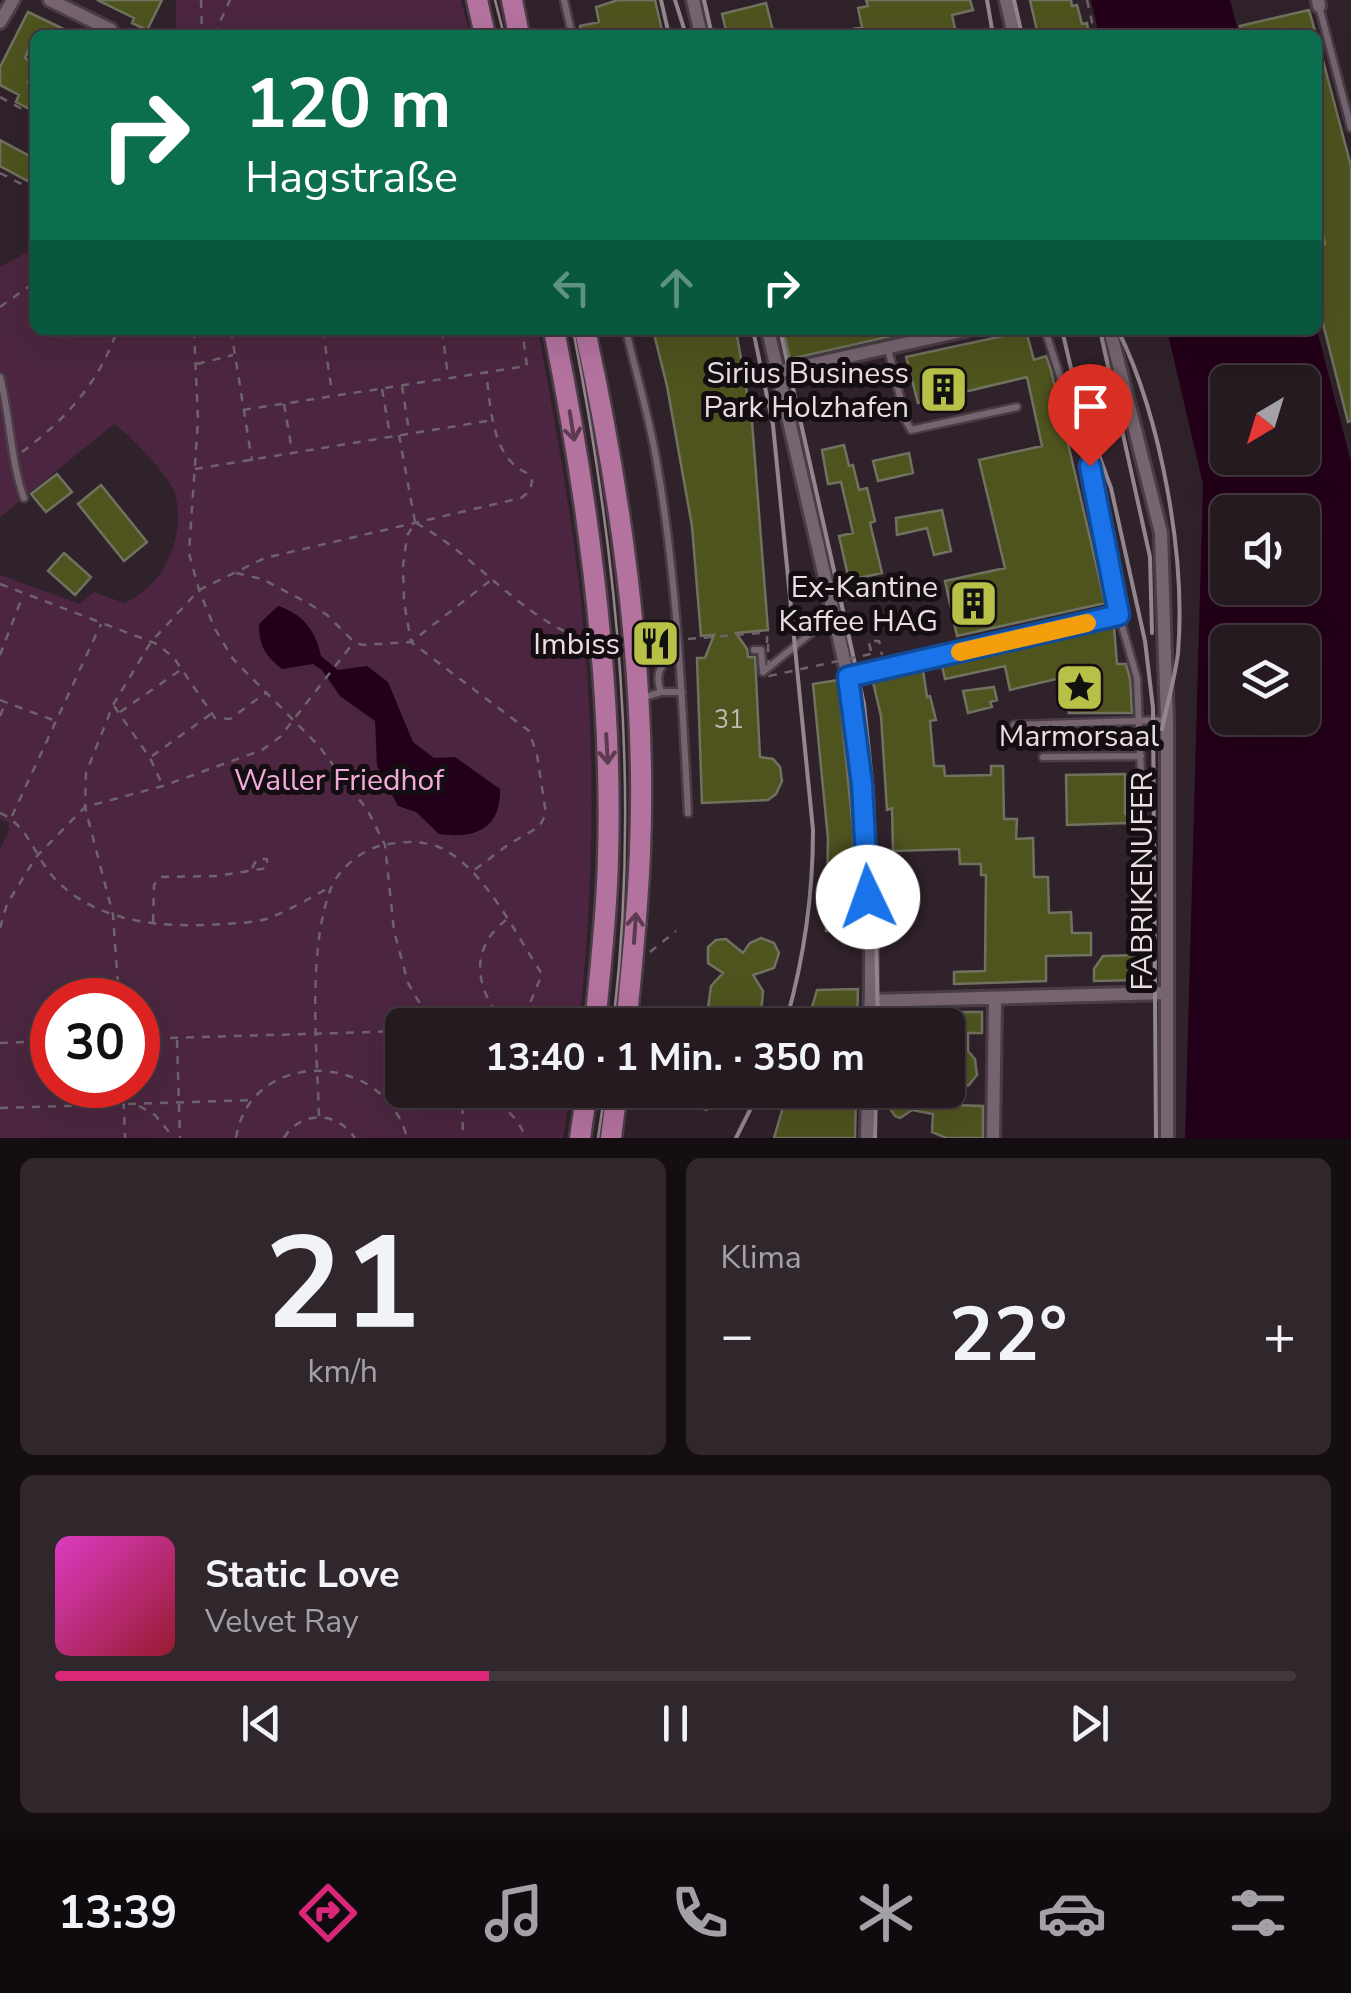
<!DOCTYPE html>
<html lang="de">
<meta charset="utf-8">
<style>
:root{--surface:#241a20;--page:#30272d;--text:#f1f3f6;--muted:#a3a1a5;--line:#41383e;--accent:#db2777}
body{margin:0;font-family:"Nunito Sans",sans-serif;background:var(--page);color:var(--text);height:100vh;display:flex;flex-direction:column;font-size:38px;white-space:nowrap}
*{box-sizing:border-box;margin:0}
p{font-size:32px;color:var(--muted)}
.icon{flex:none;width:55px;height:55px;fill:none;stroke:currentColor;stroke-width:2;stroke-linecap:round;stroke-linejoin:round}
.map{position:relative;height:1138px;overflow:hidden}
.panel{display:flex;flex-direction:column;gap:20px;padding:20px;background:#140e12;flex:1}
.panel>*{flex:none}
.hud{position:absolute;left:30px;top:30px;width:1292px;height:305px;border-radius:15px;box-shadow:0 10px 40px #0002,0 0 0 2px var(--line);background:#0b6e4f;color:#fff;overflow:hidden}
.needle{width:65px;rotate:218deg}
.fabs{position:absolute;left:1210px;top:365px;display:grid;gap:20px}
.fabs a{display:grid;place-items:center;width:110px;height:110px;border-radius:15px;background:var(--surface);box-shadow:0 10px 40px #0002,0 0 0 2px var(--line);font-size:50px}
.speed{position:absolute;left:30px;top:978px;display:flex;gap:20px;font-size:50px;font-weight:700;text-align:center}
.speed>*{display:grid;place-content:center;width:130px;height:130px;border-radius:50%;background:var(--surface);box-shadow:0 10px 40px #0002,0 0 0 2px var(--line);line-height:1}
.speed .limit{border:15px solid #d22;background:#fff;color:#111}
.pin{position:absolute;display:grid;place-items:center;width:85px;height:85px;color:#fff;margin:-102px -42px;border-radius:50% 50% 50% 0;rotate:-45deg;box-shadow:0 0 10px #0007}
.pin .icon{rotate:45deg}
.me{position:absolute;width:110px;margin:-55px;rotate:357deg;stroke-linejoin:round;filter:drop-shadow(0 0 8px #0008)}
.turn{display:flex;align-items:center;gap:35px;height:210px;padding:0 50px;font-size:45px}
.turn .icon{width:130px;height:130px;stroke-width:2.5}
.turn b{display:block;font-size:70px;line-height:85px}
.lanes{display:flex;align-items:center;height:95px;padding:0 50px;background:#0003;justify-content:center;gap:50px;direction:ltr}
.lanes .off{opacity:.35}
.big{font-size:75px;font-weight:700;line-height:1.1}
.panel .widget{flex:1;display:flex;flex-direction:column;justify-content:center;gap:15px;min-width:0;padding:0 35px;border-radius:15px;background:var(--page)}
.panel .dial{align-items:center;gap:0}
.dial b{font-size:130px;line-height:1}
.song{display:flex;align-items:center;gap:30px}
.cover{width:120px;height:120px;border-radius:15px;background:linear-gradient(135deg,hsl(310 70% 55%),hsl(350 70% 35%))}
.played{height:10px;border-radius:5px;background:linear-gradient(90deg,var(--accent) 35%,var(--line) 35%)}
.keys{display:flex;justify-content:space-around;direction:ltr}
.heat{display:flex;justify-content:space-between;align-items:center;font-size:55px;direction:ltr}
.panel .tiles{flex:1;display:grid;gap:20px;grid-template-columns:1fr 1fr}
.widget:last-child{grid-column:span 2}
.trip{position:absolute;left:385px;top:1008px;width:580px;height:100px;border-radius:15px;background:var(--surface);box-shadow:0 10px 40px #0002,0 0 0 2px var(--line);font-weight:700;line-height:100px;text-align:center}
.dock{display:flex;height:160px;justify-content:space-around;align-items:center;background:#0e0a0d;color:var(--muted)}
.dock .icon{width:70px;height:70px}
.dock .current{color:var(--accent)}
.dock b{font-size:45px;color:var(--text)}
.map>svg:first-child{display:block}
.green{fill:#4c2640;fill-rule:evenodd}
.water{fill:#230019;fill-rule:evenodd}
.building{fill:#4f531e;stroke:#707260;stroke-width:2.5}
.lines{fill:none;stroke-linecap:round;stroke-linejoin:round}
.service-casing{stroke:#4a3d46;stroke-width:11}
.minor-casing{stroke:#4a3d46;stroke-width:18}
.primary-casing{stroke:#4a3d46;stroke-width:25}
.path{stroke:#6f636b;stroke-width:2.5;stroke-dasharray:8 8;stroke-linecap:butt}
.service{stroke:#766570;stroke-width:6}
.minor{stroke:#766570;stroke-width:12}
.primary{stroke:#b4739f;stroke-width:20}
.tram{stroke:#93878e;stroke-width:2.5}
.rail{stroke:#93878e;stroke-width:4}
.path-bridge{stroke:#6f636b;stroke-width:2.5;stroke-dasharray:8 8;stroke-linecap:butt}
.oneway{stroke:#5c3b51}
.route-casing{stroke:#114b97;stroke-width:25}
.route{stroke:#1a73e8;stroke-width:18}
.slow{stroke:#f59e0b;stroke-width:18}
.labels{text-anchor:middle;stroke-width:10;stroke-linejoin:round;paint-order:stroke}
.number-label{font-size:25px;fill:#c1bab2}
.poi-label{font-size:30px;fill:#e7dde3;stroke:#140e12;text-anchor:end}
.park-label{font-size:30px;fill:#f3aada;stroke:#140e12}
.street-label{font-size:30px;fill:#e7dde3;stroke:#140e12}
</style>
<div class="map">
<svg width="1351" height="1138" viewBox="0 0 1351 1138">
<rect width="100%" height="100%" fill="#30222b"/>
<path class="green" d="M176,0H461L470,35H176Z
M35,248V330H538C554,417 570,504 580,593C596,737 595,881 579,1025H402V1090H571L563,1138H0V849L8,833L9,823L0,819V575L80,604L94,592L124,603C164,587 187,535 175,494C170,476 130,435 114,424L0,517V267ZM52,1000H138V1085H52Z"/>
<path class="water" d="M1091,0H1230L1239,35H1099Z
M1167,330H1317L1351,462V1138H1185L1203,484ZM1302,382V458H1228V382ZM1302,512V588H1228V512ZM1302,642V718H1228V642Z
M278,606C303,614 316,631 321,656L338,670L367,666L388,682L413,742L434,758L455,757L500,789C501,829 475,839 439,834L416,812L398,806L377,766L375,721L340,696L322,670L313,664L282,669C265,655 259,646 259,624Z"/>
<path class="building" d="M97,0H162L147,30L132,23L134,18Z
M618,0H655L663,35H582L580,26L599,22L596,7Z
M866,0H970L973,10L952,15L956,33L946,35H845L844,31L862,27L858,8L868,6Z
M1030,0H1071L1072,6L1077,5L1082,24L1087,23L1089,35H1038Z
M766,3L774,35H727L722,14Z
M1309,10L1316,35H1242L1240,26Z
M28,12L76,35H35L25,58L35,64L28,83L35,86V112L16,102L19,95L0,85V67Z
M1321,53L1351,166V421L1348,422L1318,304V246L1325,244L1318,214V54Z
M0,140L35,159V185L0,166Z
M653,330H736L752,422L768,630L736,633L747,649L748,657H755L760,757L773,759L780,767L782,781L776,794L768,800L702,803L697,658H705L714,635L701,636L692,526L667,386Z
M783,330H905V333L790,359Z
M1026,331L1034,360L1046,356L1051,370L1105,603L957,636L945,581L1005,568L979,460L1042,446L1027,377L918,403L906,357Z
M844,445L849,466L853,465L859,490L867,488L875,521L870,523L882,573L849,580L839,536L853,533L841,482L828,484L822,450Z
M909,453L913,473L878,481L873,461Z
M57,474L72,492L46,512L31,494Z
M101,485L147,542L124,561L78,504Z
M942,510L951,551L934,555L927,528L897,535L896,518Z
M64,553L91,577L75,595L48,571Z
M1114,627L1117,664H1126L1130,679L1132,713H1069L1060,678L1010,690L1005,666L945,679L942,666Z
M923,670L927,697L930,696L936,720L930,721L934,766H944L945,776L991,775V766H1003L1004,819H1017L1016,839L1033,838L1034,877H1048L1049,913L1071,912L1072,933H1091V955L1046,956V981L954,984V972L985,971L986,875H981V864H960L959,849L893,851L892,808L887,810L881,716L873,682Z
M838,680L853,830L854,930L826,931L828,839L813,684Z
M994,687L997,700L990,702L992,707L968,713L963,691Z
M1125,774V814L1149,819V823L1132,826L1127,823L1067,825L1066,775Z
M761,938L774,943L779,953L774,968L753,975L763,991L761,1014L750,1025H722L708,1008L711,986L723,973L708,963V947L716,940L726,939L743,953L750,943Z
M1137,955V980L1094,981V969L1103,956Z
M858,989L857,1025H807L817,990Z
M945,1012H982V1033H968V1051L975,1059L977,1075L969,1085L957,1090L948,1085Z
M674,1090H739L729,1102L706,1110L682,1101Z
M788,1090H839V1097H856L855,1138H774Z
M897,1090H915L912,1094L937,1099L925,1104L983,1106V1138H946L932,1132L933,1114L912,1110L900,1118L895,1116L889,1107Z"/>
<g class="lines">
<defs>
<path id="service" d="M564,0L572,35
M1319,6L1351,128
M626,330C636,374 650,419 657,464C677,579 682,696 688,813
M1045,330L1089,466L1119,615L1137,678L1142,798
M888,349L906,421L911,430L1017,407
M0,377C10,415 11,464 24,498
M754,650H761L763,671
M763,672L832,616
M661,692C653,671 663,663 678,648
M642,698L661,692H682
M1014,725L1166,720
M1043,757L1141,756"/>
<path id="minor" d="M50,0L111,30
M693,0L701,35
M1006,0L1014,35
M1318,0L1319,6
M0,22L13,0
M768,330L848,677C867,789 874,911 870,1025
M1110,330L1161,533L1167,720V1138
M778,372L966,330
M848,677L1119,615
M871,1001L1167,993
M867,1138L868,1090
M993,1138L995,1000"/>
<path id="primary" d="M477,0L485,35
M512,0L519,35
M554,330C589,503 613,682 608,858C607,914 600,970 595,1025
M585,330C622,499 647,677 640,851C638,909 632,967 626,1025
M580,1138L587,1090
M611,1138L617,1090"/>
</defs>
<use href="#service" class="service-casing"/>
<use href="#minor" class="minor-casing"/>
<use href="#primary" class="primary-casing"/>
<path class="path" d="M201,0L202,35
M1087,0L1095,35
M214,35L230,0
M0,97L35,116
M0,173L35,191
M0,307L35,282
M194,330L198,420L189,553L199,590L215,629L233,659L318,745L368,811L385,845L394,931L408,983L419,1002L453,1025
M231,330L252,461
M323,330L332,393
M442,330L448,376
M197,364L233,355
M402,386L409,431
M382,389L390,435
M284,404L292,451
M243,410L527,366L522,330
M399,435L415,522L407,536L403,566L404,602L411,642L529,731L537,755L546,814L539,827L509,844L473,871
M22,452C65,420 100,382 117,330
M195,469L493,420
M416,523C473,554 511,606 570,634
M236,573L262,579L308,603L327,615L354,642L363,645L411,642L491,580
M0,584L157,644L174,658L215,718L230,719L267,692
M688,639L760,633L767,636V643
M874,641H879L882,655
M871,651L869,643L873,642
M0,655L23,595
M0,700L53,720
M114,706L150,758L162,784
M120,712L182,669
M0,716L5,704
M152,756L211,714
M0,813C30,826 35,860 58,882C101,924 165,928 223,924C238,923 255,923 269,918C290,910 310,898 330,887
M12,816L101,624
M506,920C467,950 476,993 507,1025
M153,922L154,885L160,877L217,876L261,869L267,868V859H257L251,870
M0,928L7,904L36,857L85,807L163,786L262,750L280,737L354,642
M650,952L676,931
M119,1000L113,915L85,807L86,773L113,705L151,642L199,590L265,558L521,498L530,491L532,481L529,474C491,459 491,407 486,372
M138,1039L402,1031
M177,1040L180,1138
M0,1043L52,1041
M123,1085L125,1138
M462,1090L463,1138
M386,1096C440,1094 501,1078 526,1138
M139,1106L155,1115L174,1138
M0,1108L253,1100
M319,1116C317,1050 307,950 331,888C339,868 363,849 383,845C400,842 419,840 436,846C482,863 516,935 542,974L521,1025
M236,1138C250,1047 385,1050 407,1138
M284,1138C301,1110 337,1111 355,1138"/>
<use href="#service" class="service"/>
<use href="#minor" class="minor"/>
<use href="#primary" class="primary"/>
<path class="tram" d="M495,0L504,35
M573,330C618,559 641,792 613,1025
M598,1138L605,1090"/>
<path class="rail" d="M661,0L669,35
M675,0L686,35
M704,0L712,35
M987,0L993,35
M1014,0L1022,35
M753,330L773,425L813,830C813,898 804,960 785,1025
M780,330L864,704L873,791L878,1025
M1062,330L1078,398L1111,488L1145,641L1153,708L1156,1138
M1100,330L1150,557L1152,633
M1118,330C1161,418 1186,556 1178,653C1175,678 1167,704 1162,729
M736,1138L760,1090
M875,1138L876,1090"/>
<path class="path-bridge" d="M768,644L769,676L871,654V651"/>
</g>
<defs><path id="oneway-shaft" d="M-6 0H5M1.5-3L5.5 0L1.5 3" fill="none" stroke-width="1.6" stroke-linecap="round" stroke-linejoin="round" transform="scale(2.5)"/></defs>
<g class="oneway">
<use href="#oneway-shaft" transform="translate(572 426) rotate(81)"/>
<use href="#oneway-shaft" transform="translate(607 749) rotate(87)"/>
<use href="#oneway-shaft" transform="translate(635 928) rotate(-86)"/>
</g>
<g class="lines">
<defs>
<path id="route" d="M868,897L862,784L848,677L1119,615L1090,466"/>
</defs>
<use href="#route" class="route-casing"/>
<use href="#route" class="route"/>
<path class="slow" d="M960,652L1087,623"/>
</g>
<defs>
<symbol id="building-square" viewBox="-11 -11 22 22"><rect x="-9" y="-9" width="18" height="18" rx="4" fill="#b8c147" stroke="#140e12"/><path d="M-4-6H4V6H1V3H-1V6H-4ZM-2.5-4.3h1.7v1.8h-1.7ZM.8-4.3h1.7v1.8H.8ZM-2.5-1h1.7V.8h-1.7ZM.8-1h1.7V.8H.8Z" fill="#111"/></symbol>
<symbol id="restaurant-square" viewBox="-11 -11 22 22"><rect x="-9" y="-9" width="18" height="18" rx="4" fill="#b8c147" stroke="#140e12"/><path d="M-5-6h1v4h1v-4h1v4h1v-4h1v5L-1.5 .5V6h-2V.5L-5-1ZM5-6V6H3V1.5H1.5Q1.5-4 5-6Z" fill="#111"/></symbol>
<symbol id="sight-square" viewBox="-11 -11 22 22"><rect x="-9" y="-9" width="18" height="18" rx="4" fill="#b8c147" stroke="#140e12"/><path d="M0-6L1.8-2.2L6-1.7L2.9 1.2L3.7 5.4L0 3.3L-3.7 5.4L-2.9 1.2L-6-1.7L-1.8-2.2Z" fill="#111"/></symbol>
</defs>
<g fill-rule="evenodd">
<use href="#building-square" x="916" y="362" width="55" height="55"/>
<use href="#building-square" x="946" y="576" width="55" height="55"/>
<use href="#restaurant-square" x="628" y="616" width="55" height="55"/>
<use href="#sight-square" x="1052" y="660" width="55" height="55"/>
</g>
<g class="labels">
<g class="number-label">
<text x="729" y="728">31</text>
</g>
<g class="poi-label">
<text x="909" y="383">Sirius Business<tspan x="909" dy="34">Park Holzhafen</tspan></text>
<text x="938" y="597">Ex-Kantine<tspan x="938" dy="34">Kaffee HAG</tspan></text>
<text x="620" y="654">Imbiss</text>
<text x="1079" y="746" text-anchor="middle">Marmorsaal</text>
</g>
<g class="park-label">
<text x="339" y="790">Waller Friedhof</text>
</g>
<g class="street-label">
<text transform="translate(1142 881) rotate(-90)" y="10">FABRIKENUFER</text>
</g>
</g>
</svg>
<div class="fabs">
<a><svg class="needle" viewBox="-14 -14 28 28"><path d="M0-13l5 13h-10z" fill="#e53935"/><path d="M0 13l5-13h-10z" fill="#a3a1a5"/></svg></a>
<a><svg class="icon" aria-label="sound" viewBox="0 0 24 24"><path d="M4 9h4l5-4v14l-5-4H4zM17 9q2 3 0 6"/></svg></a>
<a><svg class="icon" aria-label="layers" viewBox="0 0 24 24"><path d="M12 4l9 5-9 5-9-5zM3 14l9 5 9-5"/></svg></a>
</div>
<div class="speed"><div class="limit">30</div></div>
<div class="pin" style="left:1090px;top:466px;background:#d93025"><svg class="icon" aria-label="arrive" viewBox="0 0 24 24"><path d="M6 21V4h12l-3 4 3 4H6"/></svg></div>
<svg class="me" style="left:868px;top:897px" viewBox="-20 -20 40 40"><circle r="19" fill="#fff"/><path d="M0-13L10 11 0 6-10 11z" fill="#1a73e8"/></svg>
<div class="trip">13:40 · 1 Min. · 350 m</div>
<div class="hud">
<div class="turn"><svg class="icon" aria-label="right" viewBox="0 0 24 24"><path d="M7 20v-9h11M14 6l5 5-5 5"/></svg><div><b>120 m</b>Hagstraße</div></div>
<div class="lanes"><svg class="icon off" aria-label="left" viewBox="0 0 24 24"><path d="M17 20v-9H6M10 6l-5 5 5 5"/></svg><svg class="icon off" aria-label="ahead" viewBox="0 0 24 24"><path d="M12 20V5M6 11l6-6 6 6"/></svg><svg class="icon" aria-label="right" viewBox="0 0 24 24"><path d="M7 20v-9h11M14 6l5 5-5 5"/></svg></div>
</div>
</div>
<section class="panel">
<div class="tiles">
<div class="widget dial"><b>21</b><p>km/h</p></div>
<div class="widget"><p>Klima</p>
<div class="heat"><a>−</a><b class="big">22°</b><a>+</a></div>
</div>
<div class="widget">
<div class="song"><i class="cover"></i><div><b>Static Love</b><p>Velvet Ray</p></div></div>
<div class="played"></div>
<div class="keys"><svg class="icon" aria-label="previous" viewBox="0 0 24 24"><path d="M18 5L8 12l10 7zM5 5v14"/></svg><svg class="icon" aria-label="pause" viewBox="0 0 24 24"><path d="M8 5v14M16 5v14"/></svg><svg class="icon" aria-label="next" viewBox="0 0 24 24"><path d="M6 5l10 7-10 7zM19 5v14"/></svg></div>
</div>
</div>
</section>
<nav class="dock">
<b>13:39</b>
<svg class="icon current" aria-label="directions" viewBox="0 0 24 24"><path d="M12 3l9 9-9 9-9-9zM9 14v-3h6M13 9l2 2-2 2"/></svg>
<svg class="icon" aria-label="music" viewBox="0 0 24 24"><path d="M9 18V5l10-2v13"/><circle cx="6" cy="18" r="3"/><circle cx="16" cy="16" r="3"/></svg>
<svg class="icon" aria-label="phone" viewBox="0 0 24 24"><path d="M5 4h4l2 5-3 2q2 4 5 5l2-3 5 2v4C11 20 4 13 5 4z"/></svg>
<svg class="icon" aria-label="climate" viewBox="0 0 24 24"><path d="M12 3v18M4 7l16 10M4 17L20 7"/></svg>
<svg class="icon" aria-label="car" viewBox="0 0 24 24"><path d="M5 17H2v-5l4-1 3-4h7l3 4 3 1v5h-3M9 17h6M6 11h13"/><circle cx="7" cy="17" r="2"/><circle cx="17" cy="17" r="2"/></svg>
<svg class="icon" aria-label="filters" viewBox="0 0 24 24"><path d="M4 7h16M4 17h16"/><circle cx="9" cy="7" r="2"/><circle cx="15" cy="17" r="2"/></svg>
</nav>
